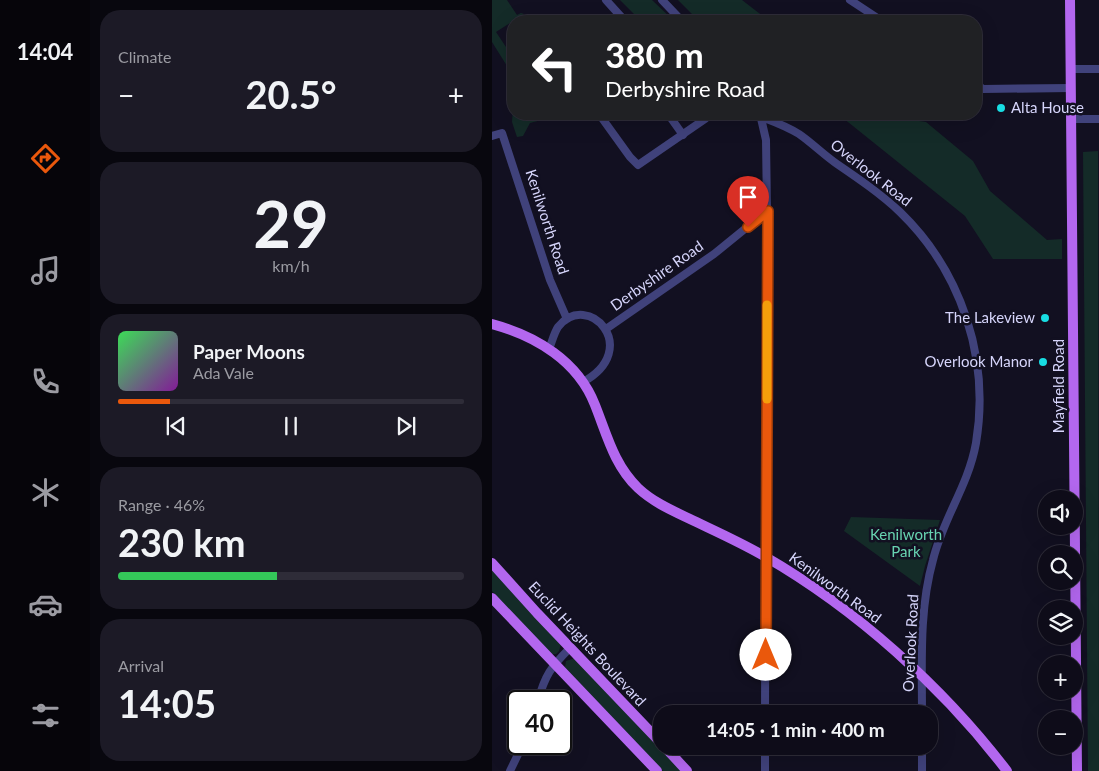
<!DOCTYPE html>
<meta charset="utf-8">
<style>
:root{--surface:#0e0c19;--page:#1c1a26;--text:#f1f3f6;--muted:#9b9ba2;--line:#2e2c38;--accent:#ea580c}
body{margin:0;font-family:Lato,sans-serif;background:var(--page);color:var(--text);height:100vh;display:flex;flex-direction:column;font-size:19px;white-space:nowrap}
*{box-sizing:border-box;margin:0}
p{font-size:16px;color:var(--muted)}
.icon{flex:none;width:28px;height:28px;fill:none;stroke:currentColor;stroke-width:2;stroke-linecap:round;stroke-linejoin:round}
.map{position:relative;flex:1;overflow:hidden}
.side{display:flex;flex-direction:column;gap:10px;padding:10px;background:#08070e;width:402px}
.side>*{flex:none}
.banner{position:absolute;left:15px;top:15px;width:475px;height:105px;border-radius:20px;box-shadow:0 5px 20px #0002,0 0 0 1px var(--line);background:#202124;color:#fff;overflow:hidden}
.tools{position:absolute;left:546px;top:490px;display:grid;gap:10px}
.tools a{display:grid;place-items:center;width:45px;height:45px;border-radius:50%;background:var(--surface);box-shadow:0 5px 20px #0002,0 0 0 1px var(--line);font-size:25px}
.speed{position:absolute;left:15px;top:690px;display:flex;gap:10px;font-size:25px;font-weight:700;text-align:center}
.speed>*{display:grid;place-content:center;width:65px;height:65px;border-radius:50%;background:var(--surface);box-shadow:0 5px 20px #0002,0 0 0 1px var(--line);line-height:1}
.speed .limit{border:2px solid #111;border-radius:8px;background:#fff;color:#111}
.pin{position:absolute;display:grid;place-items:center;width:42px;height:42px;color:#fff;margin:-51px -21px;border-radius:50% 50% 50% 0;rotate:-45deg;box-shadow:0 0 5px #0007}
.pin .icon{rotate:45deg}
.me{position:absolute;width:55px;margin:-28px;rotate:0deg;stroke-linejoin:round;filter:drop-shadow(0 0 4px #0008)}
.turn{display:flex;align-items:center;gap:18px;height:105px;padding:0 15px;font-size:22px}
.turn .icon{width:65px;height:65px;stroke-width:2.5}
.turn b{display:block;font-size:35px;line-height:42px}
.big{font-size:38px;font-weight:700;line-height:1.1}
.side .widget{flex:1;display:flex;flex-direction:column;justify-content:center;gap:8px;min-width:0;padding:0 18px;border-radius:20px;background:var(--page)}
.side .dial{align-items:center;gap:0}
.dial b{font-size:65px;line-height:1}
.song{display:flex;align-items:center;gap:15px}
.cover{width:60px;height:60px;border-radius:8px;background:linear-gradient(135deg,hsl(130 70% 55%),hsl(290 70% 35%))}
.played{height:5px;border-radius:2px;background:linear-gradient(90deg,var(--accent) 15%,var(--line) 15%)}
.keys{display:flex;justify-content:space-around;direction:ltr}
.heat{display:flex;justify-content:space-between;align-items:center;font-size:28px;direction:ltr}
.charge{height:8px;border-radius:4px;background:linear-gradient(90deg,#34c759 46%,var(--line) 0)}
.trip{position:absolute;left:161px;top:705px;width:285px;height:50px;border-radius:20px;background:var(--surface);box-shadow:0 5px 20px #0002,0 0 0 1px var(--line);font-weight:700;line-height:50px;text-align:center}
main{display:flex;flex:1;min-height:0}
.dock{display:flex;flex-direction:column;width:90px;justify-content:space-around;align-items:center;background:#06050a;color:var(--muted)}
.dock .icon{width:35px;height:35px}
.dock .on{color:var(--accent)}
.dock b{font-size:22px;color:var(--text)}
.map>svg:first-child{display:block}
.green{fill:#142b28}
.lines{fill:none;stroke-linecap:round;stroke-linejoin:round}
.minor{stroke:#40427b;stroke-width:8}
.major{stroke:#b367ef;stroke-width:10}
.route-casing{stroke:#983908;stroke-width:12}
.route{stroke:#ea580c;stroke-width:9}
.slow{stroke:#f59e0b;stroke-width:9}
.poi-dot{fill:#18dde3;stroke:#121021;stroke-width:2}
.labels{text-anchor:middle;stroke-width:5;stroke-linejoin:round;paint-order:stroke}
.poi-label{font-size:15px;fill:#d6d5fb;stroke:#121021;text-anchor:end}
.street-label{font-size:15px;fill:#d6d5fb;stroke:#121021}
.park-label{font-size:15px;fill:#68d3b1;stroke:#121021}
</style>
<main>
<nav class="dock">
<b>14:04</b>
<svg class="icon on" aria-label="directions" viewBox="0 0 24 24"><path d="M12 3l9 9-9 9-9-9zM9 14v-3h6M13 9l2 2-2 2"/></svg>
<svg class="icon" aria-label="music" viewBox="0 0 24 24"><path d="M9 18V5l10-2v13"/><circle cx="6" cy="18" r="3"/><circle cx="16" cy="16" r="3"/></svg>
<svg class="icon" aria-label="phone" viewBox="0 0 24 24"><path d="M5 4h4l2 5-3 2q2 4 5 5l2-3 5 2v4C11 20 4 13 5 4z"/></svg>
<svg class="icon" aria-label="climate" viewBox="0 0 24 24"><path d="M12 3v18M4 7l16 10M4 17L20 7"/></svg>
<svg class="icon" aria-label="car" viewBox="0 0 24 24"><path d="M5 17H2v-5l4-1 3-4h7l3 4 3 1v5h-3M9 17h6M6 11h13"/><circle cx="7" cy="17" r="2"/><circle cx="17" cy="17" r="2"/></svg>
<svg class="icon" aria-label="filters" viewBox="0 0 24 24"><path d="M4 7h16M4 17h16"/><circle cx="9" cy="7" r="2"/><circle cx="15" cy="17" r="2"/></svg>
</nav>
<section class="side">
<div class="widget"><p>Climate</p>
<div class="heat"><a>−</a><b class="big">20.5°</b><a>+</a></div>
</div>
<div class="widget dial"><b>29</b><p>km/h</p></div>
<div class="widget">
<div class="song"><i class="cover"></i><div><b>Paper Moons</b><p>Ada Vale</p></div></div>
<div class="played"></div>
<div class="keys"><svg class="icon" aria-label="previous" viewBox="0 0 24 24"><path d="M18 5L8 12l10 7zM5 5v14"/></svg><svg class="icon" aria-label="pause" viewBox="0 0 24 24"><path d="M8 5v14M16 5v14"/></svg><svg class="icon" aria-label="next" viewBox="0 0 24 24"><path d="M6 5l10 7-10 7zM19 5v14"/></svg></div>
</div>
<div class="widget"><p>Range · 46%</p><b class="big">230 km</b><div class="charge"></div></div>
<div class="widget"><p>Arrival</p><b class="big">14:05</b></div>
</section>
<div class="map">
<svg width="607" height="771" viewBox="0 0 607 771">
<rect width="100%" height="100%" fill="#121021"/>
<path class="green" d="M0,0H15L25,15L29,13L32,14L4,32L14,47L21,42L20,74L0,42Z
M128,0H160L182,21H149Z
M186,0H250L277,21H207Z
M21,109V114H72L38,123L31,136L25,137L20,122Z
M346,114H406L414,119L434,122L481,161L498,191L555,240L570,239V259H501L473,216Z
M606,151L607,771H596L591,152Z
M359,517L448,520L433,566L428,586L352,531Z
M0,569L69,644L67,651L64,654H59L0,591Z
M83,658L190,771H171L73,667L74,661Z"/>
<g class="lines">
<path class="minor" d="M114,0L133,21
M170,0L190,21
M358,0L390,21
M579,69H607
M484,84L491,89L579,88
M107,114L138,157L146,165L213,119L219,114
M176,114L191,135
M262,114C277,120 293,125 307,134C320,143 332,155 345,164C367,179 389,194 408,212C470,272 498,359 484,443C476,487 451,518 441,560C427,610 430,662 430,714
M268,114L274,140L275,211L273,714
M580,119H607
M0,136L10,133L58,280L75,319
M114,329L222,254L275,211
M57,349C60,342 62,333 66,327C96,289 151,349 91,382
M46,701C53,675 59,667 78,648
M18,771L31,744
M273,771V746
M430,771V746"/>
<path class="major" d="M578,0L585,771
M0,324C44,336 86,361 103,405C115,435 122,465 146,488C161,502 179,510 198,519C223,531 248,542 272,556C364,609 451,687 515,771
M0,563L45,613L170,744
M0,598L165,771
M172,746L195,771"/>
</g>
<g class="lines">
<defs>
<path id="route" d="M256,227L276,211L274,655"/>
</defs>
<use href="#route" class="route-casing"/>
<use href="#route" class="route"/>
<path class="slow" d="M275,399V305"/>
</g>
<g class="poi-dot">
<circle cx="509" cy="108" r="5"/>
<circle cx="553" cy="318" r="5"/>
<circle cx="551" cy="362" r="5"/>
</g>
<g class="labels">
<g class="poi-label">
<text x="519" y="113" text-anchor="start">Alta House</text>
<text x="543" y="323">The Lakeview</text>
<text x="541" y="367">Overlook Manor</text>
</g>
<g class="street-label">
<text transform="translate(379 173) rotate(38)" y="5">Overlook Road</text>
<text transform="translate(55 222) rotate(72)" y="5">Kenilworth Road</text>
<text transform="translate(165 276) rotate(-35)" y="5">Derbyshire Road</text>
<text transform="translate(567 386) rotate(-90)" y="5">Mayfield Road</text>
<text transform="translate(343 588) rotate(36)" y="5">Kenilworth Road</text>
<text transform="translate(419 643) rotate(-87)" y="5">Overlook Road</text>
<text transform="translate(95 644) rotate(47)" y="5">Euclid Heights Boulevard</text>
</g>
<g class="park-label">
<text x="414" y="540">Kenilworth<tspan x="414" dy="17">Park</tspan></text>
</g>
</g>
</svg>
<div class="tools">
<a><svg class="icon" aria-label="sound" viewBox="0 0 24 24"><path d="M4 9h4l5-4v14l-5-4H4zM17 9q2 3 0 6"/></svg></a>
<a><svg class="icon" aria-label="search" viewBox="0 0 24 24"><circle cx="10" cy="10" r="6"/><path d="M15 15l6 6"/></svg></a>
<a><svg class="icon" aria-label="layers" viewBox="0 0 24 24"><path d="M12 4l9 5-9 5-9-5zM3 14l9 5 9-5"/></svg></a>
<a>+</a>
<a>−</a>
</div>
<div class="speed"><div class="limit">40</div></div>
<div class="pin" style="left:256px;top:227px;background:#d93025"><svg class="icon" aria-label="arrive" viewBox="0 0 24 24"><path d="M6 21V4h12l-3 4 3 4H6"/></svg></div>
<svg class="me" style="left:274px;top:655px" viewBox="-20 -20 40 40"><circle r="19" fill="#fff"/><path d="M0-13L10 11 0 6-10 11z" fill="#ea580c"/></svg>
<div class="trip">14:05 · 1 min · 400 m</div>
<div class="banner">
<div class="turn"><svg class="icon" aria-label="left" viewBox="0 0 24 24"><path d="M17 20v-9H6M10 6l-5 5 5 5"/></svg><div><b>380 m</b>Derbyshire Road</div></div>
</div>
</div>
</main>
